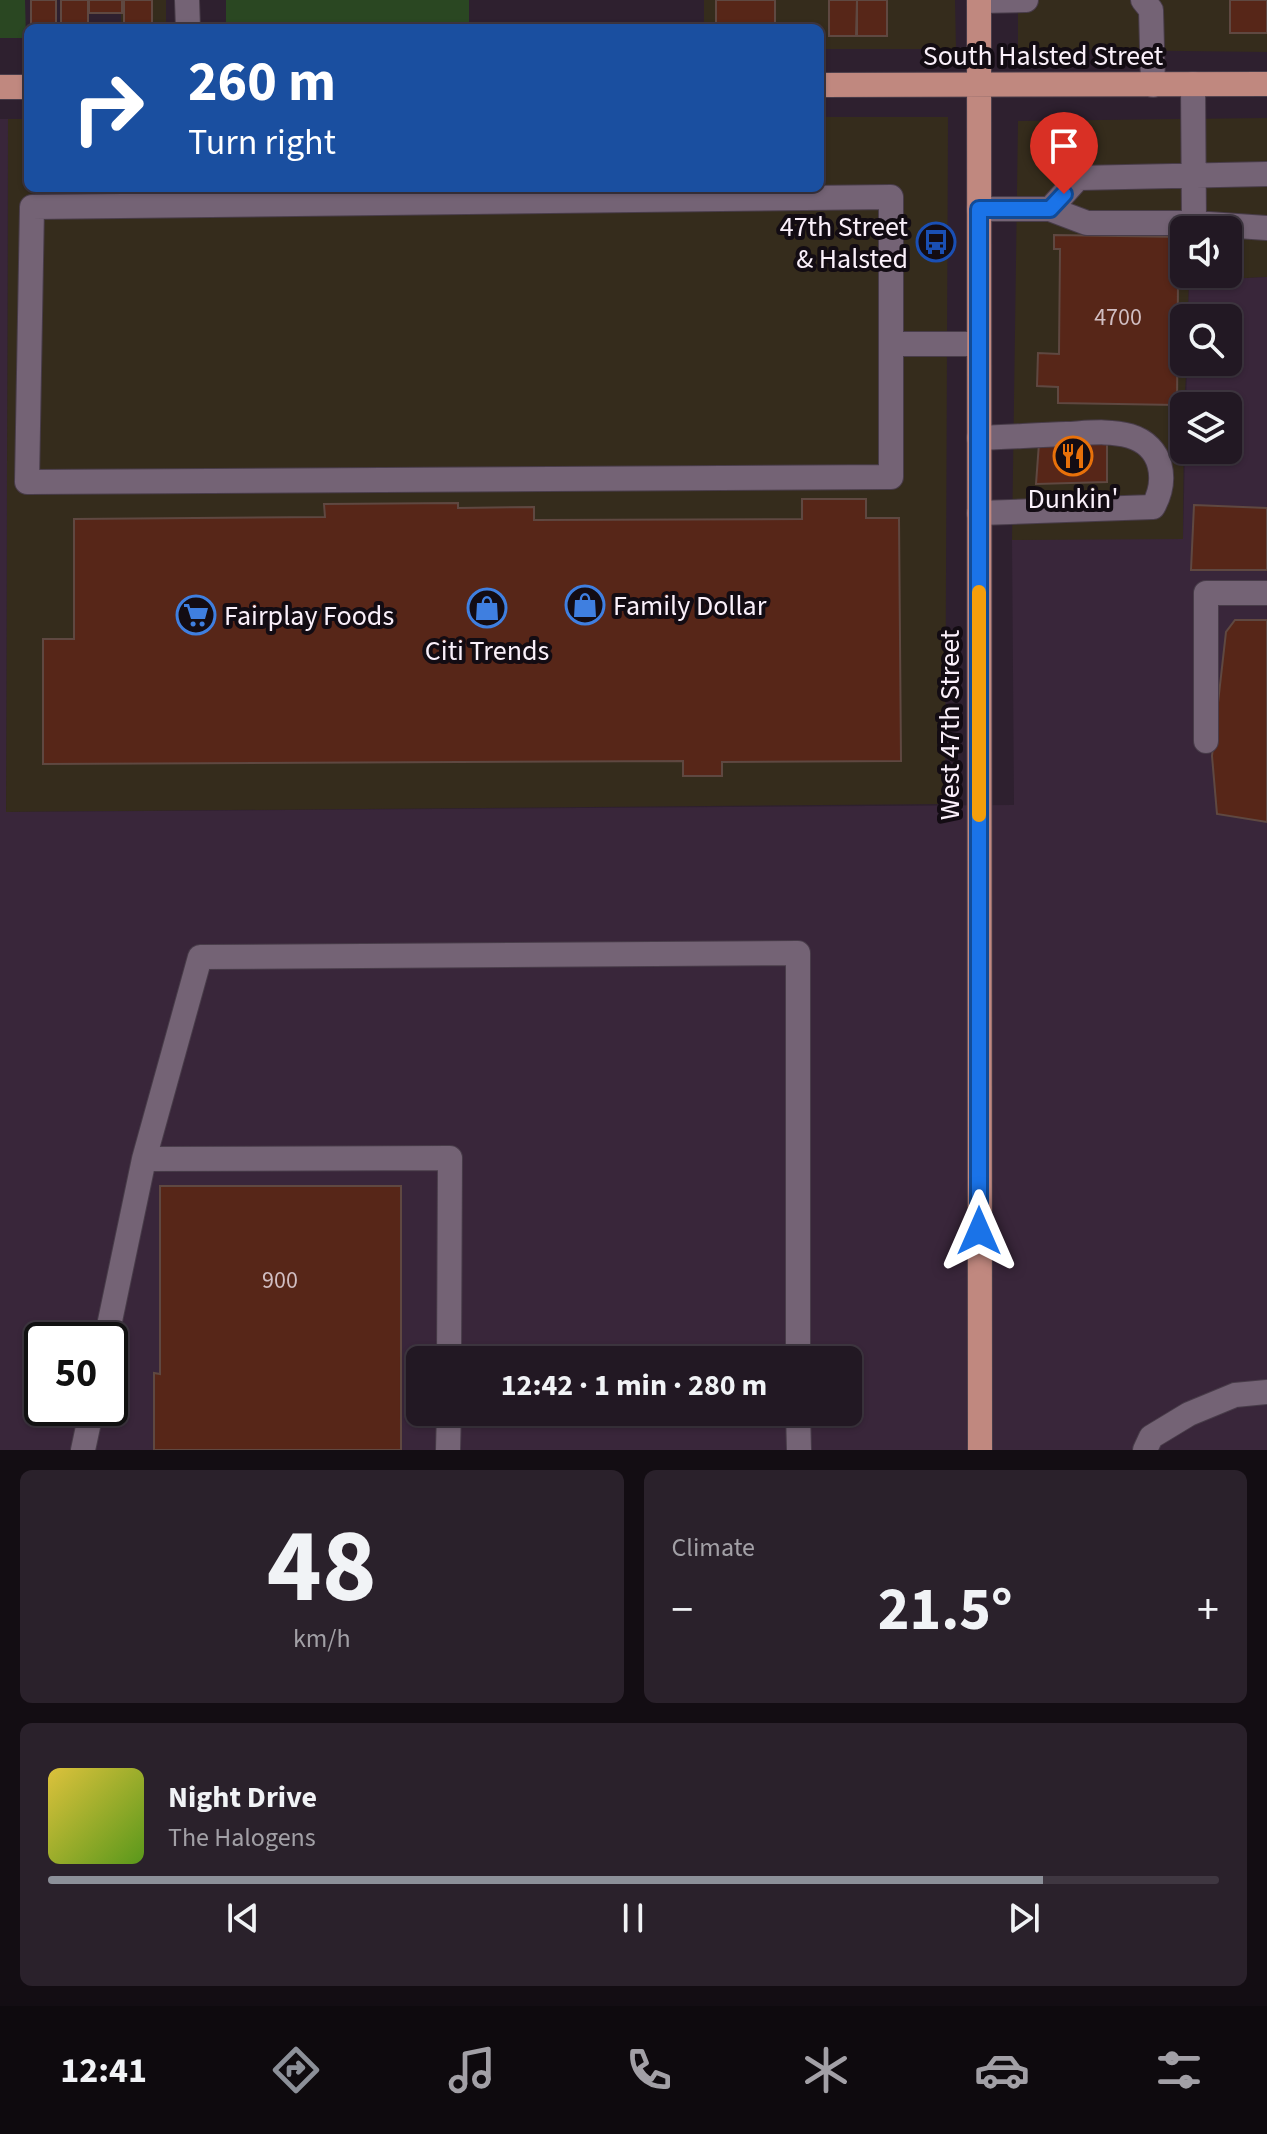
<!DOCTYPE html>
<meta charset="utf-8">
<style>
:root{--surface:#221823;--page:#2a212b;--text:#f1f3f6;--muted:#a2a0a6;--line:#3f3741;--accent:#8c9099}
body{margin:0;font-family:"Source Sans 3",sans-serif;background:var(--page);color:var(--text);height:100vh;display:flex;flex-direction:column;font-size:30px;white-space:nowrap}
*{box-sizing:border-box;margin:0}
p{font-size:26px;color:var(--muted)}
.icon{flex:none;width:44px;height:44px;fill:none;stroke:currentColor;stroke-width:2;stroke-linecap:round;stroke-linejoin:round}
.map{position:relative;height:1450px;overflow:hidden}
.drawer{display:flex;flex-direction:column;gap:20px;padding:20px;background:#130d13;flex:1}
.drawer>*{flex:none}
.top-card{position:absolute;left:24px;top:24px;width:800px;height:168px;border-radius:12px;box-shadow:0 2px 6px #0004,0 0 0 2px var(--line);background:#1a4fa0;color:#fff;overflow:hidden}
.controls{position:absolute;left:1170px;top:216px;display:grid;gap:16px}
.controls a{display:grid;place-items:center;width:72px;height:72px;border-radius:12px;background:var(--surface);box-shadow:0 2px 6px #0004,0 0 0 2px var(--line);font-size:40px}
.speed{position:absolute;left:24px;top:1322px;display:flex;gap:16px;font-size:40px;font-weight:700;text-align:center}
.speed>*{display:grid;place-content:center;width:104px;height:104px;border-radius:50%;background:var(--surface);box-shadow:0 2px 6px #0004,0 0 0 2px var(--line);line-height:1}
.speed .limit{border:4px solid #111;border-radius:12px;background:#fff;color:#111}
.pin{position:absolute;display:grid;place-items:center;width:68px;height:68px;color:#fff;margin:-82px -34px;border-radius:50% 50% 50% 0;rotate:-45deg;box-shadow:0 0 8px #0007}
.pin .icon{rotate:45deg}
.me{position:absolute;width:88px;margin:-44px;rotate:0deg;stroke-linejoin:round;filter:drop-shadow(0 0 6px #0008)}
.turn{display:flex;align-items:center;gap:28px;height:168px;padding:0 32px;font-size:36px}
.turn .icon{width:104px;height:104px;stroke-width:2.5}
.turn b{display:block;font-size:56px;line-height:68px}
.big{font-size:60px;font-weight:700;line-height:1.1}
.drawer .widget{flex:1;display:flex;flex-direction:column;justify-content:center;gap:12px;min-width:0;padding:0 28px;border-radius:12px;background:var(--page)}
.drawer .dial{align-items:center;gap:0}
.dial b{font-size:104px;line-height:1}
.song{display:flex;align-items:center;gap:24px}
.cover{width:96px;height:96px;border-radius:12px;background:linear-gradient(135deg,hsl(50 70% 55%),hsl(90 70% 35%))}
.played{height:8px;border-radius:4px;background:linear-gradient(90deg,var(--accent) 85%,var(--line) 85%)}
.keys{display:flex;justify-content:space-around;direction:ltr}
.heat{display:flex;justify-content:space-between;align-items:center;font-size:44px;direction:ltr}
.drawer .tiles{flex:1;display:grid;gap:20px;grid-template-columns:1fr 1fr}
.widget:last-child{grid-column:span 2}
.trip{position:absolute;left:406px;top:1346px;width:456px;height:80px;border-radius:12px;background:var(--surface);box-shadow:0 2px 6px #0004,0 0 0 2px var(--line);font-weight:700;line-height:80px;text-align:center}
.menu{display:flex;height:128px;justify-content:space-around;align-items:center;background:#0e0a0e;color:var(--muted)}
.menu .icon{width:56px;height:56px}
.menu .selected{color:var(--accent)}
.menu b{font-size:36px;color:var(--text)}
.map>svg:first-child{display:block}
.commercial{fill:#352c1c;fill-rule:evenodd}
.built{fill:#39263a;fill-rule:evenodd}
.green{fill:#2a4722}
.building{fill:#572618;stroke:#5f4841;stroke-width:2}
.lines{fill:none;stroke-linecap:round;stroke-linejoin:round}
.minor-casing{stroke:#483c49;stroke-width:26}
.major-casing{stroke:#483c49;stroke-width:26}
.minor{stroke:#746375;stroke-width:24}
.major{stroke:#c0887f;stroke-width:24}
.route-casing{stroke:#114b97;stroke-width:20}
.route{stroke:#1a73e8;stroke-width:14}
.slow{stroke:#f59e0b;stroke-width:14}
.labels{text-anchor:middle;stroke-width:8;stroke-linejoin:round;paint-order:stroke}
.number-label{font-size:24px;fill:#d1bec2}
.street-label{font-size:28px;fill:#faf0fa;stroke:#130c13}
.poi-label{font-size:28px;fill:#faf0fa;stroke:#130c13}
</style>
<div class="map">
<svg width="1267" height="1450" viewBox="0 0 1267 1450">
<rect width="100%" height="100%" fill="#2e202f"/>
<path class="commercial" d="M121,0H166V28H121Z
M704,0H955L956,49H820V28H704Z
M1018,0H1267V52L1018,49Z
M820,117H948L945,804L6,812L8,119H28V188H820Z
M1267,118V277L1189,281L1188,318H1184V362H1187L1184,406L1183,540H1012L1018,121ZM1184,230H1228V274H1184Z"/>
<path class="built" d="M0,119H8L6,812L1014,805L1012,540L1183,539L1185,450H1228V406H1186L1187,362H1228V318H1188L1189,281L1267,277V1450H0ZM42,1340H110V1408H42ZM420,1360H848V1412H420Z"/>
<path class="green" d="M0,0H25L26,38H0Z
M226,0H469V28H226Z"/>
<path class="building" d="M31,0H56V28H31Z
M61,0H88V28H61Z
M89,0H122V13H89Z
M124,0H152V28H124Z
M716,0H775V28H716Z
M829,0H857L856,36H829Z
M857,0H887V36H857Z
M1230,0H1267V33H1230Z
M1054,235L1184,237V274H1189V281H1178L1177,405L1058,403V387L1037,386L1038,353L1059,354L1060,249H1054Z
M1039,443L1107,444V482L1036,484Z
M802,499H866V518H899L901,761L722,762V776H683V761L43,764V639H74V519L325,517L324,504L458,503V508L534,507V520L802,519Z
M1194,505L1267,508V570H1191Z
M1235,620H1267V822L1217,814L1212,756L1226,632Z
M160,1186H401V1450H154V1373L160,1374Z"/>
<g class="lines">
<defs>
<path id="minor" d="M187,0L188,28
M1143,0L1151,10L1153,85
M979,1L1026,0
M1193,84L1194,223
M891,197V477L27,482L32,207Z
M979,209H1050L1087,223H1194L1267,228
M1050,209L1078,178L1267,174
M892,344H979
M979,438C1008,437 1038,435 1067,434C1087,433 1110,430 1130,436C1163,446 1168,480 1153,507L979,513
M1206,741V593H1267
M144,1159L200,957L798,953V1360
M106,1340L144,1159L450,1158L449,1360
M798,1412L799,1450
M83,1450L92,1408
M448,1450L449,1412
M1145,1450L1151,1437L1189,1414L1235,1395L1267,1392"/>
<path id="major" d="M979,0L980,1450
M820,85L1267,84
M0,87H28"/>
</defs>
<use href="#minor" class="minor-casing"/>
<use href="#major" class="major-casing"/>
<use href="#minor" class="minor"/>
<use href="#major" class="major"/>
</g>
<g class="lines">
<defs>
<path id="route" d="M979,1231V209H1050L1064,194"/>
</defs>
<use href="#route" class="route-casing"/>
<use href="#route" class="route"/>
<path class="slow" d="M979,592V815"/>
</g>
<defs>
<symbol id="bus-ring" viewBox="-11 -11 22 22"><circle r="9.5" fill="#130c13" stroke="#1a4fb4" stroke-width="1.5"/><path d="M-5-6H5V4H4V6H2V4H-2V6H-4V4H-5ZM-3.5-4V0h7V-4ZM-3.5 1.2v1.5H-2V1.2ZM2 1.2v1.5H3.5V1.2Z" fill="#1a4fb4"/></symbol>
<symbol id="restaurant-ring" viewBox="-11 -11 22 22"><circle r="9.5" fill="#130c13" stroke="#e8710a" stroke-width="1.5"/><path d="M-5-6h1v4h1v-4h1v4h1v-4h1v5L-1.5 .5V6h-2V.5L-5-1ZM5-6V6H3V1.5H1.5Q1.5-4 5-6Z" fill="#e8710a"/></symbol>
<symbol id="shop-ring" viewBox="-11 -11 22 22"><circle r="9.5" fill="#130c13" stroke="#3f7fe0" stroke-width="1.5"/><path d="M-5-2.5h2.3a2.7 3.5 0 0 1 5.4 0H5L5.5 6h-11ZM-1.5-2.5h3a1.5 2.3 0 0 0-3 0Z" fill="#3f7fe0"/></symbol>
<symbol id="supermarket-ring" viewBox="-11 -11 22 22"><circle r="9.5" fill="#130c13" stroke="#3f7fe0" stroke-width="1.5"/><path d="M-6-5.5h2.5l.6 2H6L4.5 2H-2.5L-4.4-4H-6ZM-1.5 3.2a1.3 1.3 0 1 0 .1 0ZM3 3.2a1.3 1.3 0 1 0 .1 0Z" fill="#3f7fe0"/></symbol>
</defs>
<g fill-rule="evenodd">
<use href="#bus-ring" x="914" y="220" width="44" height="44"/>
<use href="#restaurant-ring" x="1051" y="434" width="44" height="44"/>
<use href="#shop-ring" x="563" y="583" width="44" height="44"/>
<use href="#shop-ring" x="465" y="586" width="44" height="44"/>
<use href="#supermarket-ring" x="174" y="593" width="44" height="44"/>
</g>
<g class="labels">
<g class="number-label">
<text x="1118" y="325">4700</text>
<text x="280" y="1288">900</text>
</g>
<g class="street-label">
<text x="1043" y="65">South Halsted Street</text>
<text transform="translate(949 725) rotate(-90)" y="10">West 47th Street</text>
</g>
<g class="poi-label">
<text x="908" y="236" text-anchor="end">47th Street<tspan x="908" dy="32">&amp; Halsted</tspan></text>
<text x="1073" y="508">Dunkin'</text>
<text x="613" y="615" text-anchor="start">Family Dollar</text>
<text x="224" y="625" text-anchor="start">Fairplay Foods</text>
<text x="487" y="660">Citi Trends</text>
</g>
</g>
</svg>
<div class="controls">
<a><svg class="icon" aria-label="sound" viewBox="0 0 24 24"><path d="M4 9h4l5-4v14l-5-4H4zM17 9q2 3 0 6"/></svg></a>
<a><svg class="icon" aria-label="search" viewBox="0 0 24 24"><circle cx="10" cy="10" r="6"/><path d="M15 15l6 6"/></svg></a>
<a><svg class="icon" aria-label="layers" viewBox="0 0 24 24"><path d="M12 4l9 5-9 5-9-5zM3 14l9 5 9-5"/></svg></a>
</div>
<div class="speed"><div class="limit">50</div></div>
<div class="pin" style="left:1064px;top:194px;background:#d93025"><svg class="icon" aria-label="arrive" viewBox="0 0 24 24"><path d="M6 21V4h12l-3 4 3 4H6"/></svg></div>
<svg class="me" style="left:979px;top:1231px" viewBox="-20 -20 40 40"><path d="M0-17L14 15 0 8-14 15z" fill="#1a73e8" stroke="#fff" stroke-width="4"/></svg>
<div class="trip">12:42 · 1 min · 280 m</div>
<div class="top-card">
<div class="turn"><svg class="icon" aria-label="right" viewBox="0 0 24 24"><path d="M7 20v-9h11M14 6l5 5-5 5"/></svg><div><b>260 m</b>Turn right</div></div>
</div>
</div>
<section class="drawer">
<div class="tiles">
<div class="widget dial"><b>48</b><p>km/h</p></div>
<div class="widget"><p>Climate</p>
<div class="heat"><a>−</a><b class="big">21.5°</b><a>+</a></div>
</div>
<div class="widget">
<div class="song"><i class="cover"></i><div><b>Night Drive</b><p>The Halogens</p></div></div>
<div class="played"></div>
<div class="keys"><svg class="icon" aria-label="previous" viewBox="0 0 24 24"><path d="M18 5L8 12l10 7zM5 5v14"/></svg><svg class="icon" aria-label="pause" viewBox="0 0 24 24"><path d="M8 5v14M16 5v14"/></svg><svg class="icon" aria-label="next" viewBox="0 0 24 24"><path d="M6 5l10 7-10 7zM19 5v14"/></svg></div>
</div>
</div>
</section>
<nav class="menu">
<b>12:41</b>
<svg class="icon selected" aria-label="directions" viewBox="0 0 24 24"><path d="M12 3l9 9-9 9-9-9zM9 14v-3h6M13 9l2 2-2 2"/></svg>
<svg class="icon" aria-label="music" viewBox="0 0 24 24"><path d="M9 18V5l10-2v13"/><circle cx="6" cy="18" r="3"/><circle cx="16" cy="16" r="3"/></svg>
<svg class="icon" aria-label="phone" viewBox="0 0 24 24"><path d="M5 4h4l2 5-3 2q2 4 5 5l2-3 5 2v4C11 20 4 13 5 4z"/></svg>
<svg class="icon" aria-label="climate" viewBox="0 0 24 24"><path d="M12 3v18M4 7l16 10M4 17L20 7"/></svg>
<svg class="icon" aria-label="car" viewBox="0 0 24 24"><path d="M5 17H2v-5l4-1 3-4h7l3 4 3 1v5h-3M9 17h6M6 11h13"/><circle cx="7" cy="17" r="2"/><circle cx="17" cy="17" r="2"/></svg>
<svg class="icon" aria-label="filters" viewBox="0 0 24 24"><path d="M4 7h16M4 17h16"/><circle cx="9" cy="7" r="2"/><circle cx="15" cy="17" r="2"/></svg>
</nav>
